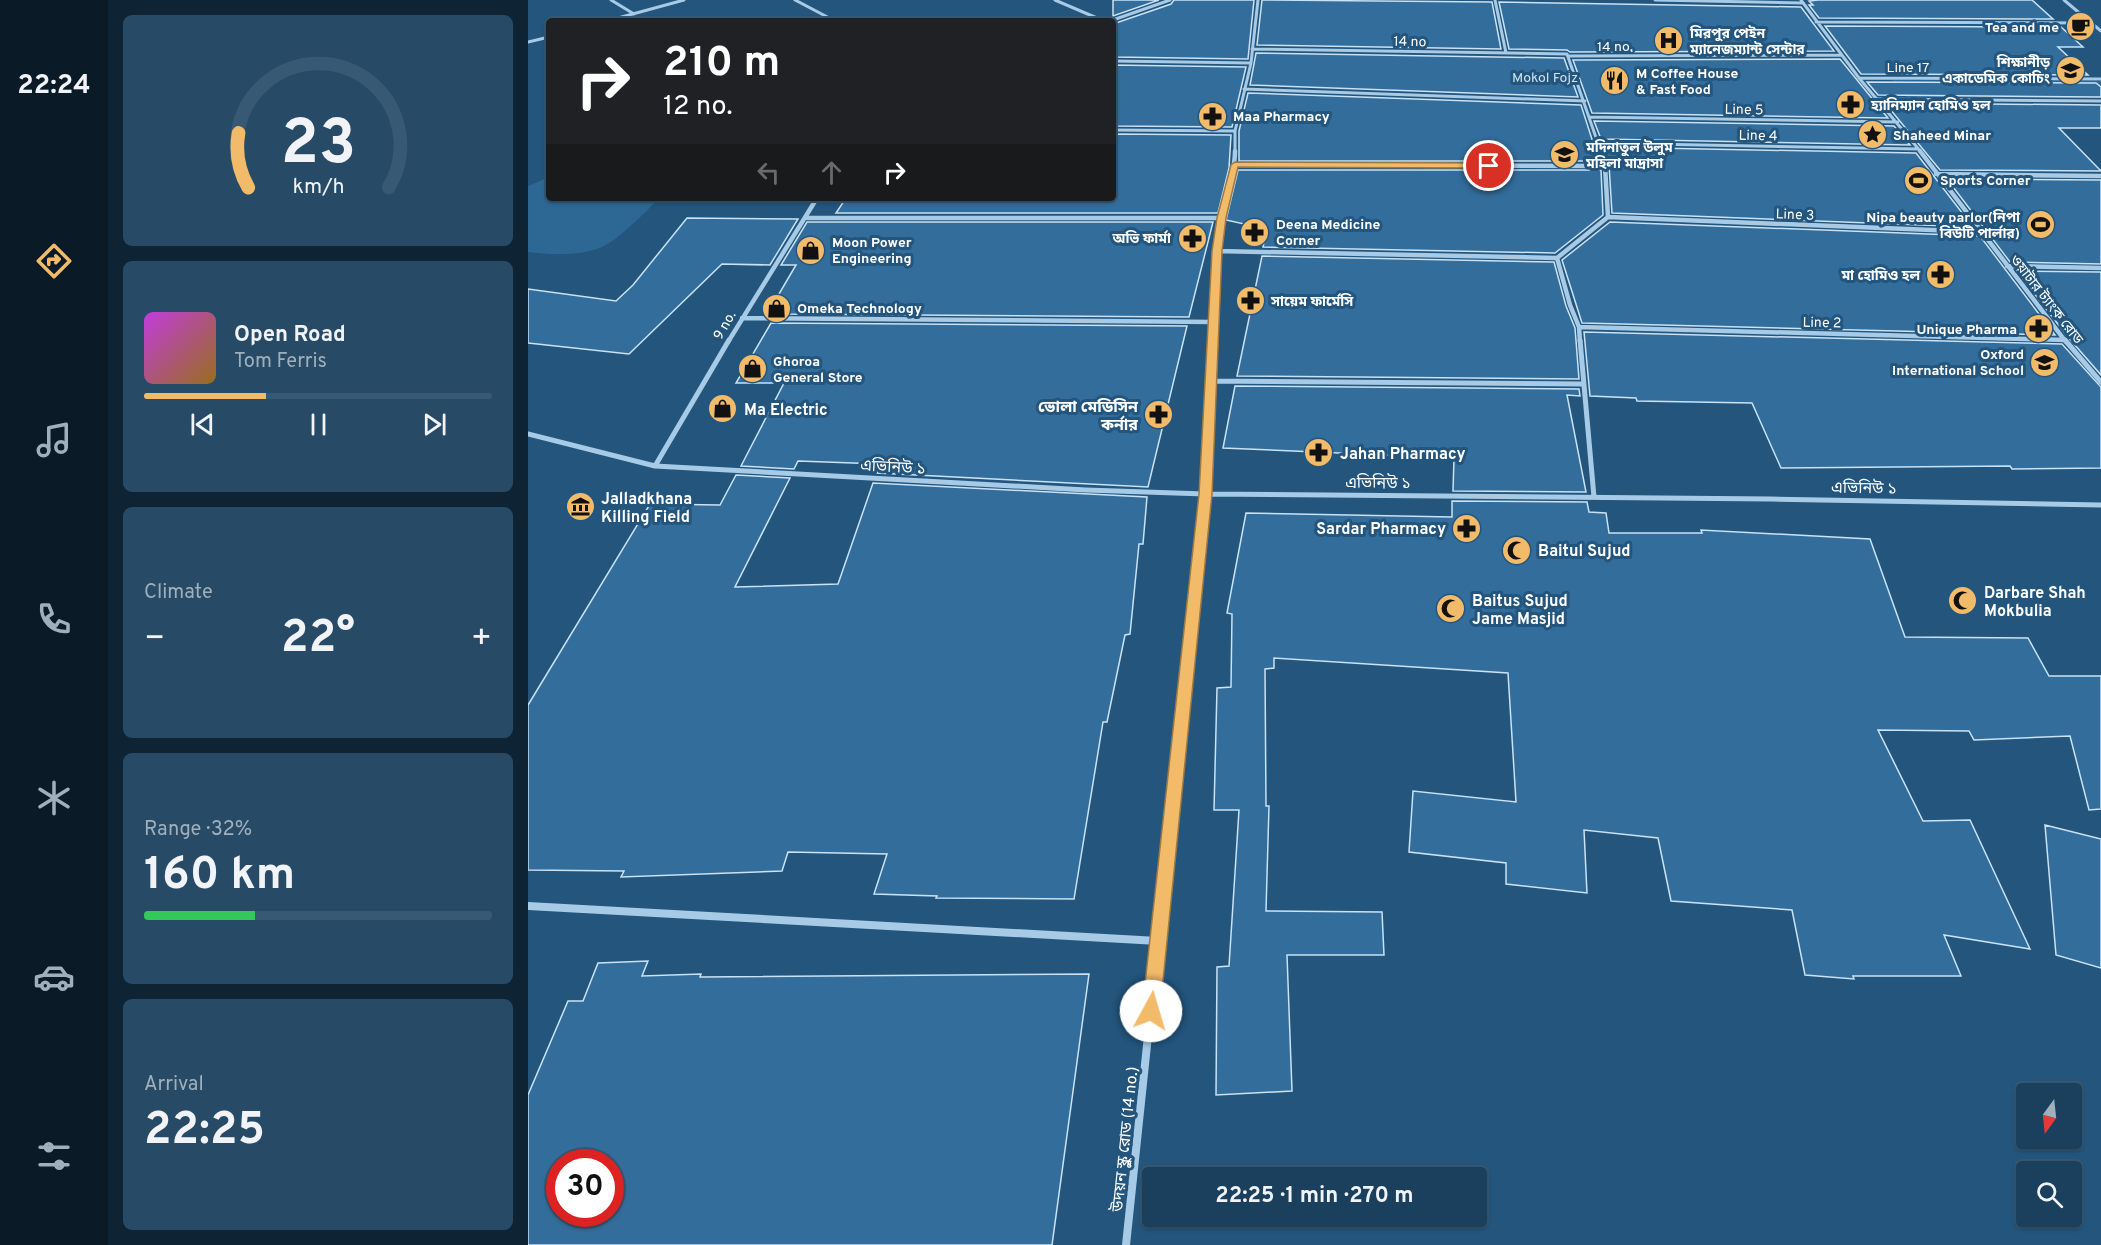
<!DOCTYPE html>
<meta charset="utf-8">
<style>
:root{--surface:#1a405e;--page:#274b67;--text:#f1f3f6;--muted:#9fafbc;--line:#385973;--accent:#f1bb6a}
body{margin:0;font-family:Overpass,"Noto Sans Bengali",sans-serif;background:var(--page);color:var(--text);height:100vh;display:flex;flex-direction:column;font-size:22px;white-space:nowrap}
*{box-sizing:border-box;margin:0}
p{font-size:20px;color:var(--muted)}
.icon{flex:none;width:33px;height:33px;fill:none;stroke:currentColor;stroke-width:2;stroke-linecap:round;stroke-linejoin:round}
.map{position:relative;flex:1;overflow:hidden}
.details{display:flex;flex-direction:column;gap:15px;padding:15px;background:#0e2334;width:420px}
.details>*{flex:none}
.banner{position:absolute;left:18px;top:18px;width:570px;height:183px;border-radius:6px;box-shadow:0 2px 4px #0004,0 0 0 2px var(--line);background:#202124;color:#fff;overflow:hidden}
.needle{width:39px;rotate:195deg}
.fabs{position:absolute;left:1488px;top:1083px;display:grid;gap:12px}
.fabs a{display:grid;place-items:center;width:66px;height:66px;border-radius:6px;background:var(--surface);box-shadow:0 2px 4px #0004,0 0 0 2px var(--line);font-size:30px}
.speed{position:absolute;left:18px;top:1149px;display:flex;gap:12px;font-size:30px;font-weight:700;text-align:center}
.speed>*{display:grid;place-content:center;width:78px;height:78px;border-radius:50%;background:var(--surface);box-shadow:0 2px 4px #0004,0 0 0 2px var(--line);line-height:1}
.speed .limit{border:9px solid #d22;background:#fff;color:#111}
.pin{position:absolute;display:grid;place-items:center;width:51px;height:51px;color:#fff;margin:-26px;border:3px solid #fff;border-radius:50%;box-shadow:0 2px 6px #0007}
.me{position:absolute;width:66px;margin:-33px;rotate:6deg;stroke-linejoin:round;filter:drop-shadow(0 0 4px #0008)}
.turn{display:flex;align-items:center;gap:21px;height:126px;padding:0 18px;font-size:27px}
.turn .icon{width:78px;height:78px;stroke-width:2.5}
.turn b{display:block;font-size:42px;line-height:51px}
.lanes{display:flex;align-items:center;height:57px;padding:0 18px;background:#0003;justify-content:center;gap:30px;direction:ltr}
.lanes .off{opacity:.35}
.big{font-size:45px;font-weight:700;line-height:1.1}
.details .card{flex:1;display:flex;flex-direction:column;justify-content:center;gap:9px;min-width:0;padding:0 21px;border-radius:9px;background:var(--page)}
.details .dial{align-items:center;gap:0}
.dial svg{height:156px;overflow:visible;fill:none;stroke:var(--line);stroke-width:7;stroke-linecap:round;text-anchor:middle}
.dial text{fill:var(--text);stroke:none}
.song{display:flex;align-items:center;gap:18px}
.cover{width:72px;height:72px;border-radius:9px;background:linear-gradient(135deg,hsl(290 70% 55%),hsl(40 70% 35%))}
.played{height:6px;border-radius:3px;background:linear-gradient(90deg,var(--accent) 35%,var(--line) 35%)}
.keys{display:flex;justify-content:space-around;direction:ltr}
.heat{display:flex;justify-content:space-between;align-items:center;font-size:33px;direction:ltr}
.charge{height:9px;border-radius:4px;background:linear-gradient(90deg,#34c759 32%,var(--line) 0)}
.trip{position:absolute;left:614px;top:1167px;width:345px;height:60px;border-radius:6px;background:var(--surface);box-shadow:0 2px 4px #0004,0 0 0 2px var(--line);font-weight:700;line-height:60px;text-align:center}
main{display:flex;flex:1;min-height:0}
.dock{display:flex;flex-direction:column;width:108px;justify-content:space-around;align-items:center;background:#0a1a26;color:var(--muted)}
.dock .icon{width:42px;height:42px}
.dock .active{color:var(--accent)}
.dock b{font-size:27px;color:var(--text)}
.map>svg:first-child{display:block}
.green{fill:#2d6895}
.building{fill:#336d9b;stroke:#cae2f5;stroke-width:1.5;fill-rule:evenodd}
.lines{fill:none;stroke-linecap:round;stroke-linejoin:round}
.minor-far4{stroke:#a7cbe6;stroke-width:3}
.minor-far3{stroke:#a7cbe6;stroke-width:4.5}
.minor-far2{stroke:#a7cbe6;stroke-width:5}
.minor-far1{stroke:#a7cbe6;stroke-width:7}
.minor{stroke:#a7cbe6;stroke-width:8}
.route{fill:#f1bb6a;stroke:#9d7a45;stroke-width:1.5}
.labels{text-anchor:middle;stroke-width:6;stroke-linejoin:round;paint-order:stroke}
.far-poi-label{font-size:14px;font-weight:bold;fill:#fff;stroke:#23557d;text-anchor:start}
.far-street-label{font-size:14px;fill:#fff;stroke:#23557d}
.far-park-label{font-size:14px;fill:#cae2f5;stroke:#23557d}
.poi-label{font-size:16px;font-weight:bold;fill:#fff;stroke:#23557d;text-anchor:start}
.street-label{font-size:16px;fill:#fff;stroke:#23557d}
</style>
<main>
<nav class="dock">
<b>22:24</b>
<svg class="icon active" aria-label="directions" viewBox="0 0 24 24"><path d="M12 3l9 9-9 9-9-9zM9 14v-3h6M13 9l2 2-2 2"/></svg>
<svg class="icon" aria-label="music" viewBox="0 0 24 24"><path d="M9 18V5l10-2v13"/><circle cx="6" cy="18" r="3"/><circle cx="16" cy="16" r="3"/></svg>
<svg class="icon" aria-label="phone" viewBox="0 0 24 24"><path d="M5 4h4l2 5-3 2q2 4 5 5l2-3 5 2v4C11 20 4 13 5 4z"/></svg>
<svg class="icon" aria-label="climate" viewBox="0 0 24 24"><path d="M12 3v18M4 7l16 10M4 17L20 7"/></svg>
<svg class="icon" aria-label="car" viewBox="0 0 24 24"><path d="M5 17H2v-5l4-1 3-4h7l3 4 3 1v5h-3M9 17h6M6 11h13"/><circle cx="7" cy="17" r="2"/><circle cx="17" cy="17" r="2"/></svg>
<svg class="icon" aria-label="filters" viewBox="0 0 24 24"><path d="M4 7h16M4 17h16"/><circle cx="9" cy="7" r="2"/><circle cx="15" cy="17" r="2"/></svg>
</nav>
<section class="details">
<div class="card dial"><svg viewBox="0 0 100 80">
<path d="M14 69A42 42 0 1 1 86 69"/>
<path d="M14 69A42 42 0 0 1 9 41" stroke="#f1bb6a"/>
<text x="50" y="56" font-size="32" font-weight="700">23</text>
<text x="50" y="72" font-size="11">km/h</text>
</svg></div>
<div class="card">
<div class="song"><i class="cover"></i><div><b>Open Road</b><p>Tom Ferris</p></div></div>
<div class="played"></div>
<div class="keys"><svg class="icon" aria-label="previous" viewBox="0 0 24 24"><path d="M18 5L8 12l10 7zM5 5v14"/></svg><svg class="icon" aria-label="pause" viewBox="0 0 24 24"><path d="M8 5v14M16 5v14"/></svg><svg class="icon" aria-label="next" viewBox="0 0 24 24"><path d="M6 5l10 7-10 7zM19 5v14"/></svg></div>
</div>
<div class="card"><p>Climate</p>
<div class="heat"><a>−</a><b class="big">22°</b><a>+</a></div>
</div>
<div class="card"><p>Range · 32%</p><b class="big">160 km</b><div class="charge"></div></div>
<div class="card"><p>Arrival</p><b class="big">22:25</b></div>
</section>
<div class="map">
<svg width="1573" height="1245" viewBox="0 0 1573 1245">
<rect width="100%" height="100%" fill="#23557d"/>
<path class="green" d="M1364,80L1573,81V98L1379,97Z
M21,177V198H131C118,212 91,239 74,247C55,256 21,255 0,252V186Z"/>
<path class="building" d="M585,0H631L585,16Z
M646,0H726L720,59L585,57V24L643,4Z
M734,0L964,2L973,49L729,45Z
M1290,0H1504L1525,19L1291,18L1281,5H1285L1281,1Z
M971,2L1273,7L1306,51L1042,52L1039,50L981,49Z
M1297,26L1533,27L1555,47H1530L1560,75L1333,74Z
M728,53L1036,58L1050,97L722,85Z
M1312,59L1360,118L1064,113L1045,60Z
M585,65L718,67L704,127L585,126Z
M1339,82L1568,83L1573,87V97L1350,95Z
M720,93L1053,105L1071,161H711V131Z
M1357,103L1573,105V128H1531L1573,171L1412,170Z
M1066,121L1366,126L1382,145L1073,139Z
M585,134L703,135L701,168L690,213H308L318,198H585Z
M1075,147L1388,153L1445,227L1084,213L1081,165Z
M710,170H1073L1075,215L1027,253L735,247L739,229L698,220Z
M1419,179L1573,180V264L1482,262Z
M159,218L270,219L242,265L194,264L101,354L0,343V289L88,301L105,285Z
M279,222H685L661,317L249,314L250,311H241L268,265H253Z
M1082,222L1452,236L1527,335L1054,323L1034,260Z
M734,256L1026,262L1038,306L1047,328L1051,379L709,376Z
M1489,271L1573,272V375L1539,336Z
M243,323L659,326L620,487L349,473L352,464L270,461L266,469L213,466L256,383H208Z
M1056,332L1534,344L1573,387V468L1484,469L1482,466L1253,468L1224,403L1109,401L1108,398L1062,396Z
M707,386L1051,389L1052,396L1039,395L1058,492L925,491L926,458L695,448Z
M208,475L262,478L207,587L310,584L345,483L619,497L615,544H611L602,634L597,635L579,722H575L546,899L408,898L409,896L346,894L359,854L260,852L254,871L93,877L96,871L0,870V705L122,504L192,505Z
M924,501L1059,502L1061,512L1078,513L1081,533H1174L1173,530L1342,539L1377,637L1500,638L1521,676H1573V809L1561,810L1542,736L1446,740L1441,731L1350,730L1395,821L1442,820L1502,949L1416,935L1433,976H1325L1326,979L1277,975L1264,910L1143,901L1130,838L1056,830L1059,893L978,884V863L881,852L885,791L988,802L980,673L746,658V668L737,669L738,806H741L738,911L854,912L856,955H759L764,1091L688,1095L689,967L701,966L711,810H686L689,688L703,687L704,614L699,613L718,513L924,517Z
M1517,825L1573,839V968L1528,955Z
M120,961L114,976L173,974L172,977L561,974L524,1245H0V1095L40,1001H55L70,963ZM32,1162H82V1214H32Z"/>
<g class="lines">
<path class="minor-far4" d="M83,0L106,14
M267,0L307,21
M527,0L576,21
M967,0L978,53
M1127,0L1275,3
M1273,0L1331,78L1393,152
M1536,0L1573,31
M79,21L156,0
M582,21L642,0
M1288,22L1563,23
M0,42L21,37
M724,49L1039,54L1073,152
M1040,56L1314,55
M585,61L723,63
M1331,78L1573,79
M716,89L1057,101
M1350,99L1573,101
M1061,117L1370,122
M585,130L707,131
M1069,143L1390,149
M707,152V131L723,63L730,0"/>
<path class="minor-far3" d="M1392,151L1538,342
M707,165L1077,166
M1408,174L1573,176
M1080,217L1453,232
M279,218H693
M689,251L1029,258
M1479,266L1573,268
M214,318L686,322
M1051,327L1537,340
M200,342L289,198
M685,342C687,301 686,260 693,220C697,196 707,175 707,151
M1052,342L1051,327L1042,305L1029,258L1080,217L1077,166L1072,151"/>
<path class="minor-far2" d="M1052,340L1066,497
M1537,340L1573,382
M681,381L1055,384
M0,434L127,466L558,490L677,494L1243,499L1573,505
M127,466L201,340
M668,579L677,494L685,340"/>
<path class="minor-far1" d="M637,875L668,577"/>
<path class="minor" d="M0,906L630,941
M598,1245L637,874"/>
</g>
<path class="route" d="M707,162L961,163L966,166L961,168L710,167L698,218L694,251L684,494L632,1011L629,1017L623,1020L617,1017L614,1011L671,494L684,251L689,218L703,165Z"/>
<defs>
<symbol id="cafe-disc" viewBox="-11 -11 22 22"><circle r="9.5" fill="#f1bb6a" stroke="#23557d"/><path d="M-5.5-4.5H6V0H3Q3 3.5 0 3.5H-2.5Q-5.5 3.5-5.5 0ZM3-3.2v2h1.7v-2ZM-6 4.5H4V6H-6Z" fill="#111"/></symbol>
<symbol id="hospital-disc" viewBox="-11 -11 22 22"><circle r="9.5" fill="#f1bb6a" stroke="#23557d"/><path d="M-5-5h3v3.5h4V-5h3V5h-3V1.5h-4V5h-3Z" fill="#111"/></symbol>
<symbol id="school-disc" viewBox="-11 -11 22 22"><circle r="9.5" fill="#f1bb6a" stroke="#23557d"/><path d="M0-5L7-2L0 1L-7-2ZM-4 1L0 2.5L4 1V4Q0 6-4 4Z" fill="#111"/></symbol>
<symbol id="restaurant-disc" viewBox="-11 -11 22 22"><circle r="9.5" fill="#f1bb6a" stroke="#23557d"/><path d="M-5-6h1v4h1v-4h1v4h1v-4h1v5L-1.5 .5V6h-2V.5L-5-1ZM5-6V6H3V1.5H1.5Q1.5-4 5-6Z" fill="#111"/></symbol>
<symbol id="pharmacy-disc" viewBox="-11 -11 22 22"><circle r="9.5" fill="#f1bb6a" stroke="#23557d"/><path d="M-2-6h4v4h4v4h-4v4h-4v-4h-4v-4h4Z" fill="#111"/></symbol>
<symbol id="sight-disc" viewBox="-11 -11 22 22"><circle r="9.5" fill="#f1bb6a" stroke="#23557d"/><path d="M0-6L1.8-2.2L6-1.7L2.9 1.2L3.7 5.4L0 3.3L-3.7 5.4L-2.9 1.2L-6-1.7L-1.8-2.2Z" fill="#111"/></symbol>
<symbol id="university-disc" viewBox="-11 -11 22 22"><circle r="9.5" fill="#f1bb6a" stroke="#23557d"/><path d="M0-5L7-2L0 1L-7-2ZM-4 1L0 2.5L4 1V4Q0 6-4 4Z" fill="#111"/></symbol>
<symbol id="stadium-disc" viewBox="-11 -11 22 22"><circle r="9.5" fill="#f1bb6a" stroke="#23557d"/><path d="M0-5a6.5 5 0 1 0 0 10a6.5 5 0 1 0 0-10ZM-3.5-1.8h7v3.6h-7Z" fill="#111"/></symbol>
<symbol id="shop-disc" viewBox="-11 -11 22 22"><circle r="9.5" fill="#f1bb6a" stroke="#23557d"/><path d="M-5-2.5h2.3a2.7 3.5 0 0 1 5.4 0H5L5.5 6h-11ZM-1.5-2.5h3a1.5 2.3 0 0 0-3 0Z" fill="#111"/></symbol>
<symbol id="museum-disc" viewBox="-11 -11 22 22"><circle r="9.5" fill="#f1bb6a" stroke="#23557d"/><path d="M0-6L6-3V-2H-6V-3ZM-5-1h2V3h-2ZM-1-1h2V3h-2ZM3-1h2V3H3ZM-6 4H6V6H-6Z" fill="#111"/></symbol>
<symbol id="mosque-disc" viewBox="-11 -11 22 22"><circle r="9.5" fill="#f1bb6a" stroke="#23557d"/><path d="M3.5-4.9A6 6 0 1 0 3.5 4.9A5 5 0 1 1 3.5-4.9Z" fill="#111"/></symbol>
</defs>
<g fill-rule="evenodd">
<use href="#cafe-disc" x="1536" y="10" width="33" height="33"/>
<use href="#hospital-disc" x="1124" y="24" width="33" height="33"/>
<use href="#school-disc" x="1526" y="54" width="33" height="33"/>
<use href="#restaurant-disc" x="1070" y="64" width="33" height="33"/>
<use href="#pharmacy-disc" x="1306" y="88" width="33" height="33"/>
<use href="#pharmacy-disc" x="668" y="100" width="33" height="33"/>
<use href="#sight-disc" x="1328" y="118" width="33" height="33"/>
<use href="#university-disc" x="1020" y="138" width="33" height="33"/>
<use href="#stadium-disc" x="1374" y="164" width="33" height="33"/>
<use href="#stadium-disc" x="1496" y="208" width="33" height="33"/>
<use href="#pharmacy-disc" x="710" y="216" width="33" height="33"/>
<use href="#pharmacy-disc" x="648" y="222" width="33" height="33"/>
<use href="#shop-disc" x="266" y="234" width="33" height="33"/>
<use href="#pharmacy-disc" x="1396" y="258" width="33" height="33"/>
<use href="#pharmacy-disc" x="706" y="284" width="33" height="33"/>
<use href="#shop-disc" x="232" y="292" width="33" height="33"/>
<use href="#pharmacy-disc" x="1494" y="312" width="33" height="33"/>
<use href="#school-disc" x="1500" y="346" width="33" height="33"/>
<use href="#shop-disc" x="208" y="352" width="33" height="33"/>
<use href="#shop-disc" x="178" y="392" width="33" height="33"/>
<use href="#pharmacy-disc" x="614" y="398" width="33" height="33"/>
<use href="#pharmacy-disc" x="774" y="436" width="33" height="33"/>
<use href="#museum-disc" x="36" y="490" width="33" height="33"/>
<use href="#pharmacy-disc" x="922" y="512" width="33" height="33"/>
<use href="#mosque-disc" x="972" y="534" width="33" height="33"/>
<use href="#mosque-disc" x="1418" y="584" width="33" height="33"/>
<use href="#mosque-disc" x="906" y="592" width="33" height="33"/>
</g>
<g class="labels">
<g class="far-poi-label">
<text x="1531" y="32" text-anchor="end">Tea and me</text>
<text x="1162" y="38">মিরপুর পেইন<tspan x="1162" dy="16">ম্যানেজম্যান্ট সেন্টার</tspan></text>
<text x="1522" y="67" text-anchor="end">শিক্ষানীড়<tspan x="1522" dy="16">একাডেমিক কোচিং</tspan></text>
<text x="1108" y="78">M Coffee House<tspan x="1108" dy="16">&amp; Fast Food</tspan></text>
<text x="1343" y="110">হ্যানিম্যান হোমিও হল</text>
<text x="705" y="121">Maa Pharmacy</text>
<text x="1365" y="140">Shaheed Minar</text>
<text x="1058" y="152">মদিনাতুল উলুম<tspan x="1058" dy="16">মহিলা মাদ্রাসা</tspan></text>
<text x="1412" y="185">Sports Corner</text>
<text x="1492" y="222" text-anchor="end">Nipa beauty parlor(নিপা<tspan x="1492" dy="16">বিউটি পার্লার)</tspan></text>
<text x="748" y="229">Deena Medicine<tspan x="748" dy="16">Corner</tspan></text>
<text x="643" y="243" text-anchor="end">অভি ফার্মা</text>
<text x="304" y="247">Moon Power<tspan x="304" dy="16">Engineering</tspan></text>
<text x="1392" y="280" text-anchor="end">মা হোমিও হল</text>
<text x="743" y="306">সায়েম ফার্মেসি</text>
<text x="269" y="313">Omeka Technology</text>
<text x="1489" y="334" text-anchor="end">Unique Pharma</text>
<text x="1496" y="359" text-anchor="end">Oxford<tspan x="1496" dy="16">International School</tspan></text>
<text x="245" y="366">Ghoroa<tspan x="245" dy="16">General Store</tspan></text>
</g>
<g class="far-street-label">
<text transform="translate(882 41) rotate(1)" y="5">14 no</text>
<text x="1087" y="51">14 no.</text>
<text x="1380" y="72">Line 17</text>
<text transform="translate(1216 109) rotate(1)" y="5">Line 5</text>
<text transform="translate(1230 135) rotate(1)" y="5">Line 4</text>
<text transform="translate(1267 214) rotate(2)" y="5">Line 3</text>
<text transform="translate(1519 299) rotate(52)" y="5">ওয়াটার ট্যাংক রোড</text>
<text transform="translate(1294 322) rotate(1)" y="5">Line 2</text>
<text transform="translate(196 325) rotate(-60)" y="5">9 no.</text>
</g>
<g class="far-park-label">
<text x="1017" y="82">Mokol Fojz</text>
</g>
<g class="poi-label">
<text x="610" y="412" text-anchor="end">ভোলা মেডিসিন<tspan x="610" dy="18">কর্নার</tspan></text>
<text x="216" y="415">Ma Electric</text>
<text x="812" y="459">Jahan Pharmacy</text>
<text x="73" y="504">Jalladkhana<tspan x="73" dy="18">Killing Field</tspan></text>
<text x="918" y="534" text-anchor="end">Sardar Pharmacy</text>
<text x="1010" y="556">Baitul Sujud</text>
<text x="1456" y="598">Darbare Shah<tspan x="1456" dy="18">Mokbulia</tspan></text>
<text x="944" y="606">Baitus Sujud<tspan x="944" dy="18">Jame Masjid</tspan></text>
</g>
<g class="street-label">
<text transform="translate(365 466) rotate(3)" y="6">এভিনিউ ১</text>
<text x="850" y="488">এভিনিউ ১</text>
<text transform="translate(1336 487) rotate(1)" y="6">এভিনিউ ১</text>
<text transform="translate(596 1139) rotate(-84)" y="6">উদয়ন স্কুল রোড (14 no.)</text>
</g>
</g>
</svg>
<div class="fabs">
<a><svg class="needle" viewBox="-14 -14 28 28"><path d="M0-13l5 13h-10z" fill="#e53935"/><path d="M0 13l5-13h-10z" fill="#9fafbc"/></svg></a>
<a><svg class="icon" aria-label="search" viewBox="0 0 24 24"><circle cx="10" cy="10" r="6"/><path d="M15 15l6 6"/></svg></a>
</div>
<div class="speed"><div class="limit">30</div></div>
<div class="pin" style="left:961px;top:166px;background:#d93025"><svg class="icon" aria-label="arrive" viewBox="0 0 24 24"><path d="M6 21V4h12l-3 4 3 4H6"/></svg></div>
<svg class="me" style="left:623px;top:1011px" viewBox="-20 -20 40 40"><circle r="19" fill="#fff"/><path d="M0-13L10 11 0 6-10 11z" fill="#f1bb6a"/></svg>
<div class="trip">22:25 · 1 min · 270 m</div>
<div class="banner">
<div class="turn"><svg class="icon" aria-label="right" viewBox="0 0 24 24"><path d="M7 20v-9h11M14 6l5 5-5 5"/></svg><div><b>210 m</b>12 no.</div></div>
<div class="lanes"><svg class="icon off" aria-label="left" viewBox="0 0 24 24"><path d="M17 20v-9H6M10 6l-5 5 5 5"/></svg><svg class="icon off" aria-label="ahead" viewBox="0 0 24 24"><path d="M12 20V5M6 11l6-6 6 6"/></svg><svg class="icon" aria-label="right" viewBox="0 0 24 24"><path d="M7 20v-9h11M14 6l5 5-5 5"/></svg></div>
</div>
</div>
</main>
